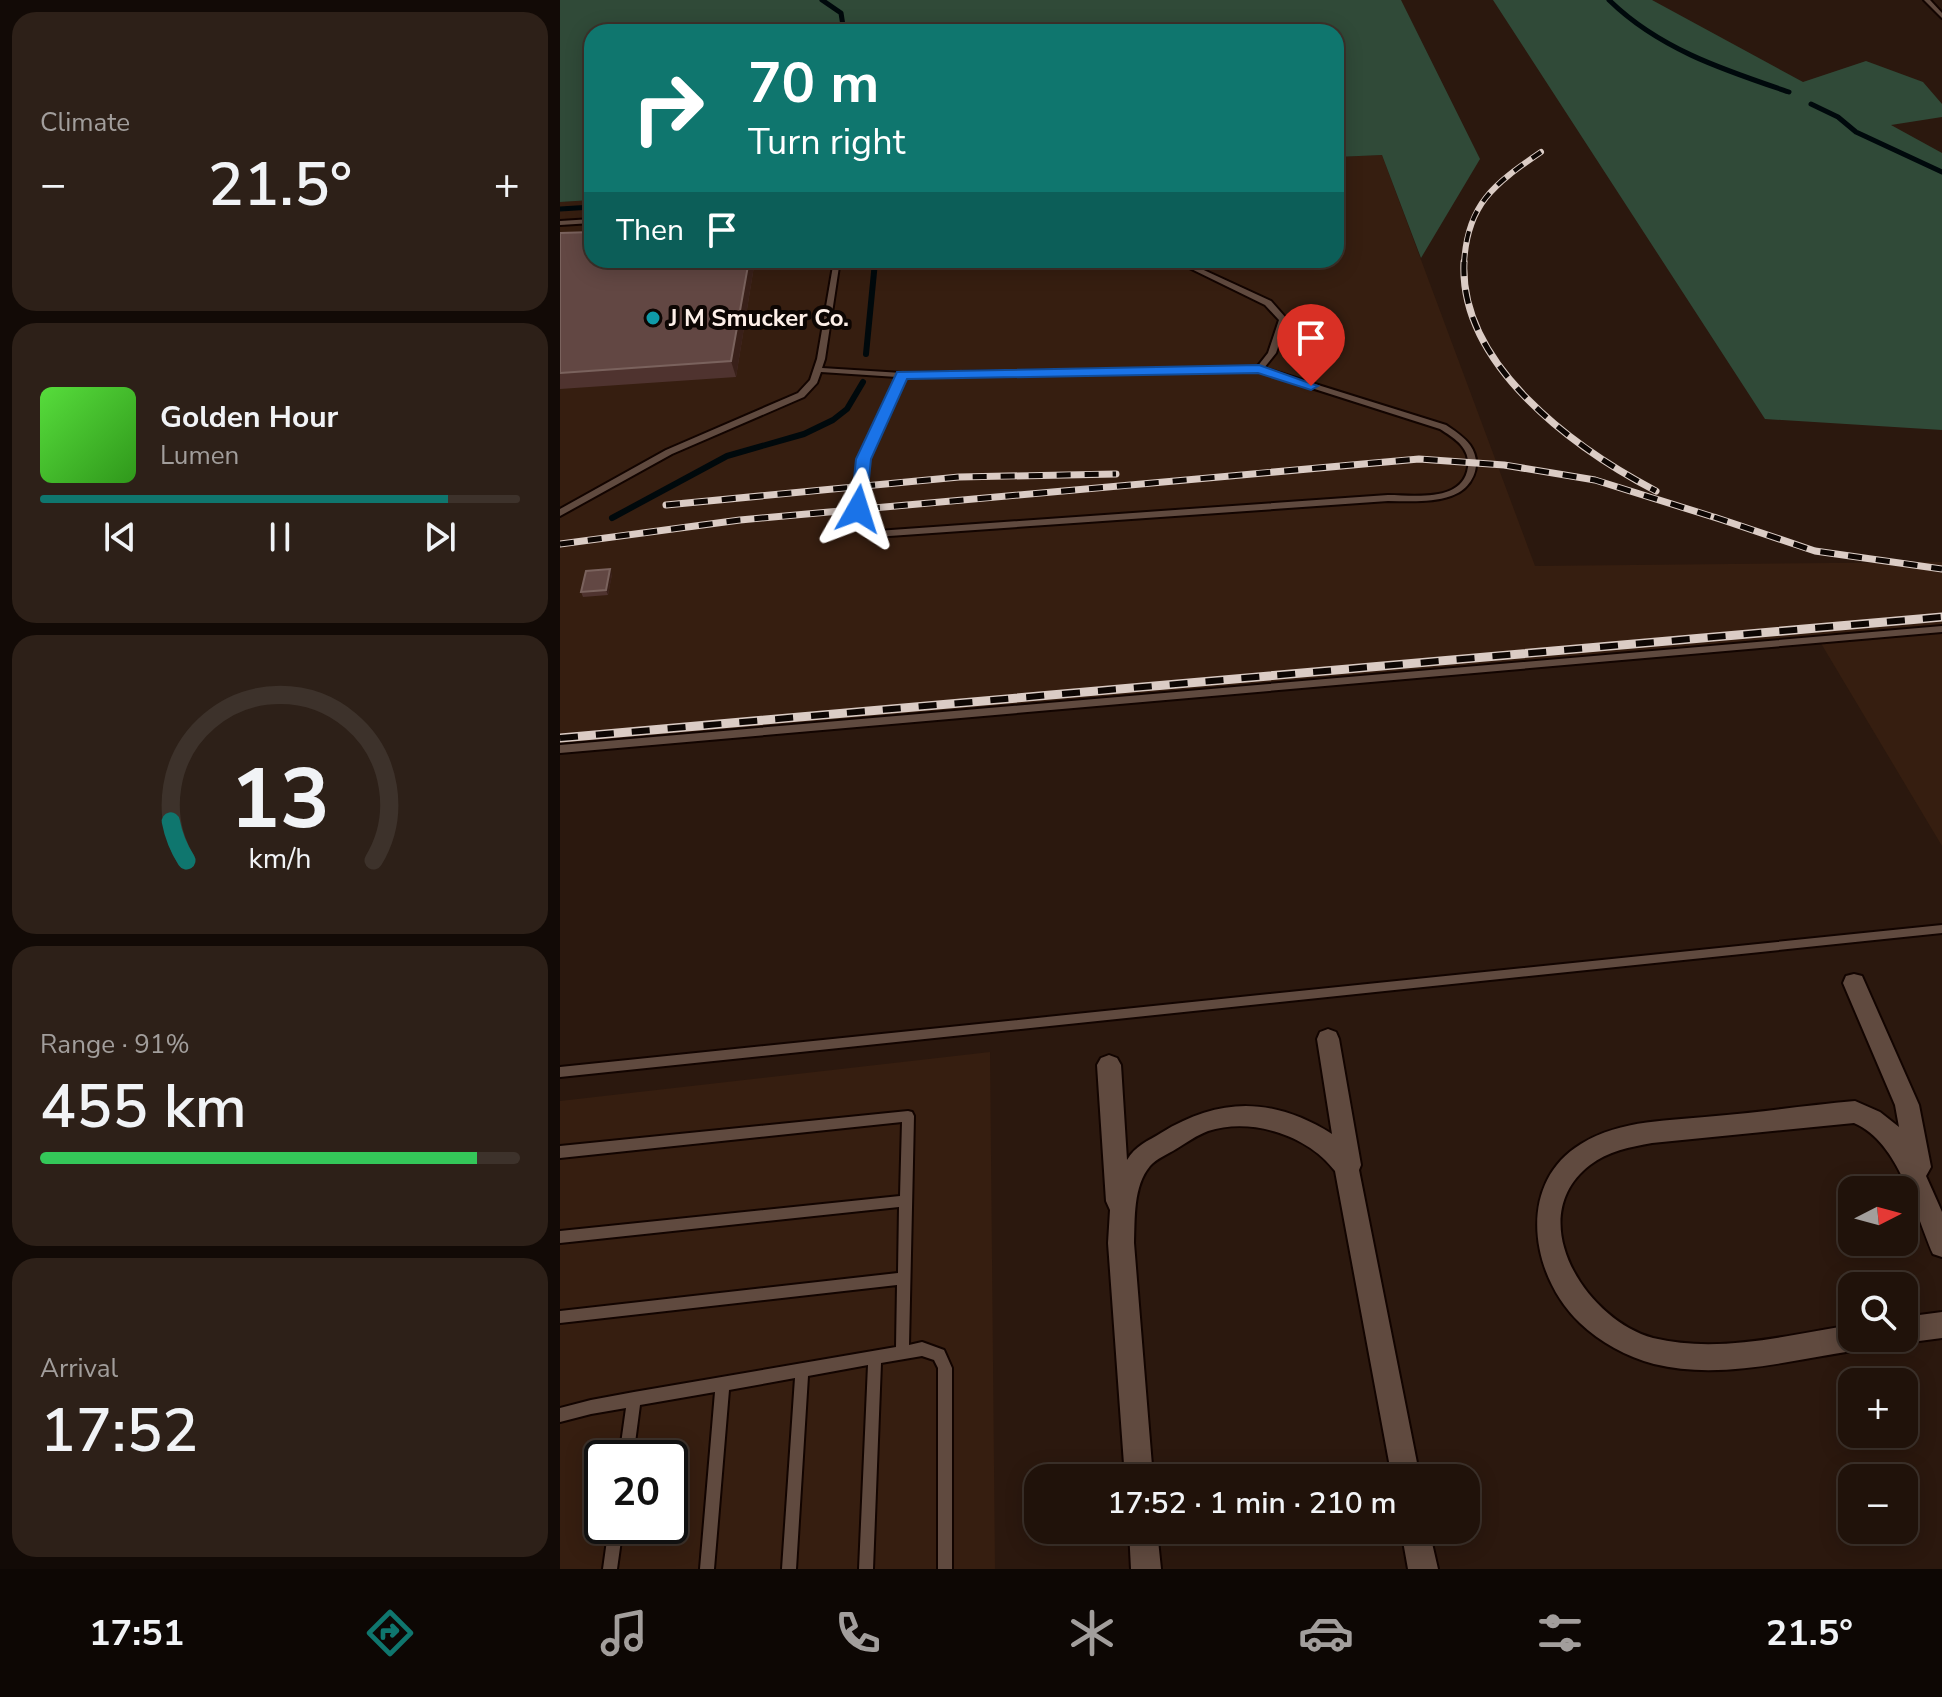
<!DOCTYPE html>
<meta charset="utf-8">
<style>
:root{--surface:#20120a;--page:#2d2018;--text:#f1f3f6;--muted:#a29e9c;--line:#3d322b;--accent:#0f766e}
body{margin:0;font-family:"Nunito Sans",sans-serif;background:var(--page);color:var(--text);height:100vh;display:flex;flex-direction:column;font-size:30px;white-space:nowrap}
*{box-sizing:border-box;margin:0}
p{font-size:26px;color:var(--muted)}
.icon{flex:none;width:44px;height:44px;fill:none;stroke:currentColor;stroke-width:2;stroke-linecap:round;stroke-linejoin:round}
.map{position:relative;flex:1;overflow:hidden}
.sheet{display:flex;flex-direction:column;gap:12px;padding:12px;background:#120a06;width:560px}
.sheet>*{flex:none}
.hud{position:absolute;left:24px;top:24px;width:760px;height:244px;border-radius:24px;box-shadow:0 4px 20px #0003,0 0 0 2px var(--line);background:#0f766e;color:#fff;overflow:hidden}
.needle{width:52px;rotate:84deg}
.controls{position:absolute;left:1278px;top:1176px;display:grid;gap:16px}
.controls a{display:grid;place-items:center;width:80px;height:80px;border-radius:16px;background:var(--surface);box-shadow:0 4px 20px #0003,0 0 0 2px var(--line);font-size:40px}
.speed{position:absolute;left:24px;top:1440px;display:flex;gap:16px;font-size:40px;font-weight:700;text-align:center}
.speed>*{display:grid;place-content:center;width:104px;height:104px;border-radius:50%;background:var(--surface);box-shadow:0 4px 20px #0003,0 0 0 2px var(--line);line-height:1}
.speed .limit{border:4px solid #111;border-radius:12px;background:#fff;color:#111}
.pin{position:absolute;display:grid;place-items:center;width:68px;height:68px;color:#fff;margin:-82px -34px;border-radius:50% 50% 50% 0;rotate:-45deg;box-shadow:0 0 8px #0007}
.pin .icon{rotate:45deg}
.me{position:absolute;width:88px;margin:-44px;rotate:6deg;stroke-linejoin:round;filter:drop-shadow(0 0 6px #0008)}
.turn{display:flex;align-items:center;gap:28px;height:168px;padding:0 32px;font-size:36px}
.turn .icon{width:104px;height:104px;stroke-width:2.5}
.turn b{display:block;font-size:56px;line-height:68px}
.then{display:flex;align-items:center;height:76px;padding:0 32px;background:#0003;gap:16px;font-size:30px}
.big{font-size:60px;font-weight:600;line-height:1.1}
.sheet .card{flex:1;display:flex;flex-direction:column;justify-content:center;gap:12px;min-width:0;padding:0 28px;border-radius:24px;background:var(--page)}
.sheet .dial{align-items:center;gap:0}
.dial svg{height:208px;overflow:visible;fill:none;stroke:var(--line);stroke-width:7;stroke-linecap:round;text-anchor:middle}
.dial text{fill:var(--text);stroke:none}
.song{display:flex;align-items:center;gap:24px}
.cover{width:96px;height:96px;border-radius:12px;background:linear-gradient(135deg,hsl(110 70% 55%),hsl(110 70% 35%))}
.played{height:8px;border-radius:4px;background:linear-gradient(90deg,var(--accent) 85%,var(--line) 85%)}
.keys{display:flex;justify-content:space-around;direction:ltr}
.heat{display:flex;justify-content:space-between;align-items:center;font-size:44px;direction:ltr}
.charge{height:12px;border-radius:6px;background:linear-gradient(90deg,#34c759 91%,var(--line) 0)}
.trip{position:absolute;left:464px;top:1464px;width:456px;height:80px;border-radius:24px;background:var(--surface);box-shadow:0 4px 20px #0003,0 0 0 2px var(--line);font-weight:600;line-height:80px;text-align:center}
.tabs{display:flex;height:128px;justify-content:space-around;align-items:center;background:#0d0704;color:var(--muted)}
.tabs .icon{width:56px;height:56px}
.tabs .current{color:var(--accent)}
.tabs b{font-size:36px;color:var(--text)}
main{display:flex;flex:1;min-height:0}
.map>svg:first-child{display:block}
.built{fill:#361e10;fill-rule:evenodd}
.forest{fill:#304a38}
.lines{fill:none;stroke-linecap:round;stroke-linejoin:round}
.stream-far1{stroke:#00090c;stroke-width:5}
.stream{stroke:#00090c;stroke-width:6}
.lane-casing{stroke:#120400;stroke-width:4}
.street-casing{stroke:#120400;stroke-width:4}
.lane{fill:#604a3f;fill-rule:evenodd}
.street{fill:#604a3f;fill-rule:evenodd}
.rail-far2-casing{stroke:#dbccc5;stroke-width:6}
.rail-far1-casing{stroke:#dbccc5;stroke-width:7}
.rail-casing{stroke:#dbccc5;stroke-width:9}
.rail-far2{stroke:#0d0603;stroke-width:4;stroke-dasharray:11;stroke-linecap:butt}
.rail-far1{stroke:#0d0603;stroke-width:5;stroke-dasharray:14;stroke-linecap:butt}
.rail{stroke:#0d0603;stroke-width:6;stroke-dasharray:18;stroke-linecap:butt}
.wall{fill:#4f332f}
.shaded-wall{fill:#392019}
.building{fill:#624743;stroke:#7a625d;stroke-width:2}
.route{fill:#1a73e8;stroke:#114b97;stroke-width:2}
.culture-dot{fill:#0f9aa8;stroke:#0d0603;stroke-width:3}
.labels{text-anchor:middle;stroke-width:8;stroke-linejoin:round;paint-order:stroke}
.far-poi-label{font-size:24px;font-weight:bold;fill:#fdefe8;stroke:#0d0603;text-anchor:start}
</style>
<main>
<section class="sheet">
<div class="card"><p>Climate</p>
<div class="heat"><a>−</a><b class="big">21.5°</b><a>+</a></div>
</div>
<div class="card">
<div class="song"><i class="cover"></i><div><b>Golden Hour</b><p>Lumen</p></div></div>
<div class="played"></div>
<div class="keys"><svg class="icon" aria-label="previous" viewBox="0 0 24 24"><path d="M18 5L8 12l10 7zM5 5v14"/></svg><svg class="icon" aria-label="pause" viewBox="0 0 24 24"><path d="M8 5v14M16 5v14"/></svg><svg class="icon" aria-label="next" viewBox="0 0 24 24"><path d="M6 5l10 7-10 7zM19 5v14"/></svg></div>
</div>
<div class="card dial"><svg viewBox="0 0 100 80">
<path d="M14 69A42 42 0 1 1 86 69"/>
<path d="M14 69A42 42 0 0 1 8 54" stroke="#0f766e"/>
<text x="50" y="56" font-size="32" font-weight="700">13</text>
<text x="50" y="72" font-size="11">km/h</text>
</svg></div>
<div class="card"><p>Range · 91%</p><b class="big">455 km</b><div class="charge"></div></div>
<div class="card"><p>Arrival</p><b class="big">17:52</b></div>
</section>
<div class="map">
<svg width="1382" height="1569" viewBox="0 0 1382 1569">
<rect width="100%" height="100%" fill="#2b180e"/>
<path class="built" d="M822,155L975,566L1382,562V846L1259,640L0,749V202L32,200V260H776V157Z
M430,1052L435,1569H0V1101ZM42,1458H110V1526H42Z"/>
<path class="forest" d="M0,0H841L920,159L861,258L822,155L776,157V32H32V200L0,202Z
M933,0H1092L1243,82L1306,61L1363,82L1382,104V117L1331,125L1382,153V430L1205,419Z"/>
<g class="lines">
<path class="stream-far1" d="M262,0L281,13L284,32
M1049,0C1099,49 1164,70 1229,92
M1251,104L1278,117L1296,132L1382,172
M0,209L32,207
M315,264V260"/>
<path class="stream" d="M306,354L315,262
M52,518L167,456L244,434L273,420L287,409L303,382"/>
<defs>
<path id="lane" d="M1364,0H1370L1382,13V18Z
M32,219V223L0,225V221Z
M274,260H280L265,359L262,368L342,373L697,367L708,353L719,320L705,305L613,260H622L711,301L726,318L727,320L716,353L704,368L886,425C895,431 904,437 910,445C924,465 912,489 891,496C871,503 849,501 828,501L315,537L294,523L299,459L337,377L261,372L257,383L244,397L112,454L0,516V509L106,450L238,393L250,380L257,359ZM698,371L880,429C894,438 910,447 908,467C903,503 854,495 828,495L317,531L302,522L307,459L345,377Z
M1382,626V632L0,753V745Z
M1382,925V933L0,1077V1067Z
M348,1111L352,1112L354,1116L349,1345L362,1342L384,1350L392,1368V1569H378V1368L374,1360L362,1356L321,1363L313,1569H299L308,1365L248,1376L236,1569H222L235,1378L169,1390L154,1569H140L155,1392L80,1405L73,1458H59L66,1408L31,1414L0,1422V1408L31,1400L74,1392L336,1347L337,1285L0,1323V1311L338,1273L339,1207L0,1243V1231L340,1196L342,1122L0,1158V1146Z
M49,1526H63L57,1569H43Z"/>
<path id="street" d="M1294,974L1302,976L1359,1105L1371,1167L1366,1176L1382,1212V1257L1373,1254C1354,1211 1340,1143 1294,1123L1092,1143C1070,1147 1048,1151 1030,1165C961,1218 1026,1320 1093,1338C1159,1354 1227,1335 1292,1325V1338H1305L1301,1347L1292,1351C1227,1361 1159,1380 1094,1364C1067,1357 1040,1342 1020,1323C971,1277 955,1184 1021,1144C1061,1119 1111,1121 1156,1116C1202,1112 1249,1105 1295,1101L1320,1112L1339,1127L1335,1105L1283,983L1286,976Z
M768,1029L776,1032L779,1039L801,1165L799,1170L860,1478H832L775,1171C748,1135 691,1117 648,1131C637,1135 626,1143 616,1149C608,1154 596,1159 590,1166C573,1186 575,1219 574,1243L593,1478H565L548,1243L550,1210L546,1201L537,1065L541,1058L549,1055L557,1058L561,1065L567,1160C575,1146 588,1141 601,1133C660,1097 713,1097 772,1134L757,1039L760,1032Z
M1382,1312V1338L1344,1343L1335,1339L1344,1338V1317Z
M569,1530H597L601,1569H571Z
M841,1530H869L878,1569H848Z"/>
</defs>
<use href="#lane" class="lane-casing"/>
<use href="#street" class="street-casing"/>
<use href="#lane" class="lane"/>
<use href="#street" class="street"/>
<defs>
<path id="rail-far2" d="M904,264C907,204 934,184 981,152"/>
<path id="rail-far1" d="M904,262C899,365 1014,448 1096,491
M106,505L399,477L556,474
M1154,517L1255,551L1382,569
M0,544L180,520L859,459L944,465L1035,480L1163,520"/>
<path id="rail" d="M0,738L1382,617"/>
</defs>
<use href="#rail-far2" class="rail-far2-casing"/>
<use href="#rail-far1" class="rail-far1-casing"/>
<use href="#rail" class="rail-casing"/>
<use href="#rail-far2" class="rail-far2"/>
<use href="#rail-far1" class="rail-far1"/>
<use href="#rail" class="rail"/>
</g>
<path class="wall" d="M0,233L32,260H195L176,377L0,389Z
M52,574L48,595L23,597L21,592Z"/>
<path class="shaded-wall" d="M189,260H195L176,377L171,361Z
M50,569L52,574L48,595L46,590Z"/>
<path class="building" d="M32,232V260H189L171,361L0,373V233Z
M50,569L46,590L21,592L26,571Z"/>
<path class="route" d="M699,365L758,386L751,390L698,373L347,379L311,459L306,509L298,514L291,509L296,459L337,372Z"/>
<circle class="culture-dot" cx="93" cy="318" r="8"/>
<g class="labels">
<g class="far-poi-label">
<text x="109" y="326">J M Smucker Co.</text>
</g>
</g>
</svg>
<div class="controls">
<a><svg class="needle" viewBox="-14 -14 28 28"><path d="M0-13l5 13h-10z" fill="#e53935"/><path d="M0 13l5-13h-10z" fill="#a29e9c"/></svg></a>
<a><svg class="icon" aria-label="search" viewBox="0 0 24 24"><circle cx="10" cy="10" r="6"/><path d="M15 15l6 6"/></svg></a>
<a>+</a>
<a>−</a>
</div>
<div class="speed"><div class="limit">20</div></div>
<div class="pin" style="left:751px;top:386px;background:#d93025"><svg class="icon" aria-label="arrive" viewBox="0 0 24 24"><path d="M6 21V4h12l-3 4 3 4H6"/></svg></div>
<svg class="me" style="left:298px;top:509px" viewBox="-20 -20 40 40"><path d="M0-17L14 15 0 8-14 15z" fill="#1a73e8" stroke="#fff" stroke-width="4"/></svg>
<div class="trip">17:52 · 1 min · 210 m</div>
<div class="hud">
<div class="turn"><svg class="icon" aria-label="right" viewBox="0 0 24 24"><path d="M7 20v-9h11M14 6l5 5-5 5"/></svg><div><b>70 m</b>Turn right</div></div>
<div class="then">Then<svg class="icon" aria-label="arrive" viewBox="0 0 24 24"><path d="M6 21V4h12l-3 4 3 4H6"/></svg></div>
</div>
</div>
</main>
<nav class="tabs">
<b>17:51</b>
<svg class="icon current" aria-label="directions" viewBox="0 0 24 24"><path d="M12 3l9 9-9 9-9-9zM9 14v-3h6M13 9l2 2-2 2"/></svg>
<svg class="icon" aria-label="music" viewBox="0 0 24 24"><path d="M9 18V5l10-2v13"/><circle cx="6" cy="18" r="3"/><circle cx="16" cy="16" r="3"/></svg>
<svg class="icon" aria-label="phone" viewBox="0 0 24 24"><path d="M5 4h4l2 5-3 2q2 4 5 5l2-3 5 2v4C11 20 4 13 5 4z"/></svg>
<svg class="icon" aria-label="climate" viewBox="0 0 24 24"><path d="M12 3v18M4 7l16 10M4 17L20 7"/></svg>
<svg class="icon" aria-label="car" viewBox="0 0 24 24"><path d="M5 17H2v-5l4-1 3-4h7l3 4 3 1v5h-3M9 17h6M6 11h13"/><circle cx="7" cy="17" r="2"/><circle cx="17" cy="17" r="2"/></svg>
<svg class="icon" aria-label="filters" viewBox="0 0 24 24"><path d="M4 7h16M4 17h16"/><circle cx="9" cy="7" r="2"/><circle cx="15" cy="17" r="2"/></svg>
<b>21.5°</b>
</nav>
